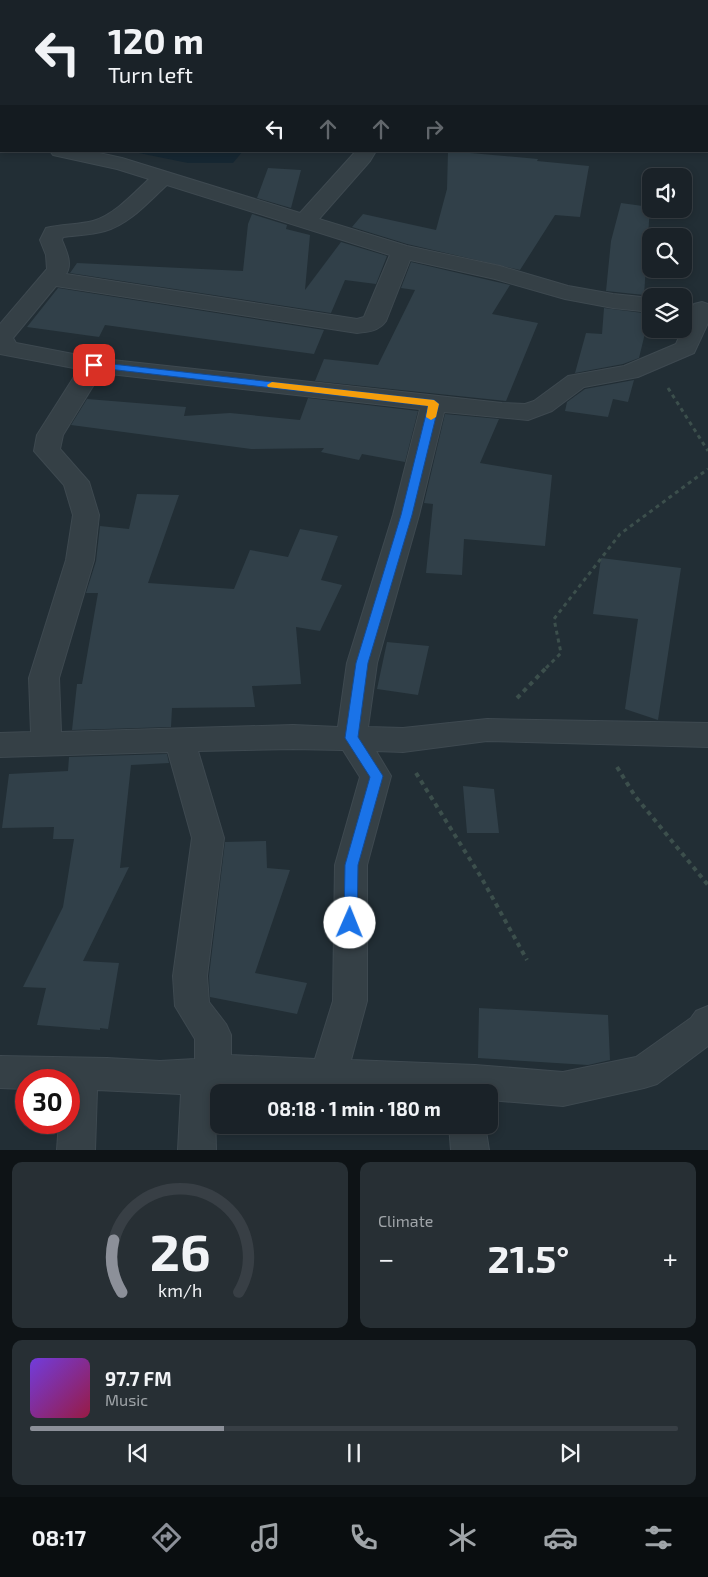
<!DOCTYPE html>
<meta charset="utf-8">
<style>
:root{--surface:#1a2228;--page:#272f34;--text:#f1f3f6;--muted:#9fa4a8;--line:#383f45;--accent:#8c9099}
body{margin:0;font-family:"Exo 2",sans-serif;background:var(--page);color:var(--text);height:100vh;display:flex;flex-direction:column;font-size:19px;white-space:nowrap}
*{box-sizing:border-box;margin:0}
p{font-size:16px;color:var(--muted)}
.icon{flex:none;width:28px;height:28px;fill:none;stroke:currentColor;stroke-width:2;stroke-linecap:round;stroke-linejoin:round}
.map{position:relative;height:1150px;overflow:hidden}
.side{display:flex;flex-direction:column;gap:12px;padding:12px;background:#0e1316;flex:1}
.side>*{flex:none}
.guide{position:absolute;left:0px;top:0px;width:709px;height:152px;box-shadow:0 2px 8px #0003,0 0 0 1px var(--line);background:#1a2228;color:var(--text);overflow:hidden}
.fabs{position:absolute;left:642px;top:168px;display:grid;gap:10px}
.fabs a{display:grid;place-items:center;width:50px;height:50px;border-radius:10px;background:var(--surface);box-shadow:0 2px 8px #0003,0 0 0 1px var(--line);font-size:25px}
.speed{position:absolute;left:15px;top:1069px;display:flex;gap:10px;font-size:25px;font-weight:700;text-align:center}
.speed>*{display:grid;place-content:center;width:65px;height:65px;border-radius:50%;background:var(--surface);box-shadow:0 2px 8px #0003,0 0 0 1px var(--line);line-height:1}
.speed .limit{border:8px solid #d22;background:#fff;color:#111}
.pin{position:absolute;display:grid;place-items:center;width:42px;height:42px;color:#fff;margin:-21px;border-radius:10px;box-shadow:0 2px 8px #0006}
.me{position:absolute;width:55px;margin:-28px;rotate:1deg;stroke-linejoin:round;filter:drop-shadow(0 0 4px #0008)}
.turn{display:flex;align-items:center;gap:18px;height:105px;padding:0 25px;font-size:22px}
.turn .icon{width:65px;height:65px;stroke-width:2.5}
.turn b{display:block;font-size:35px;line-height:42px}
.lanes{display:flex;align-items:center;height:48px;padding:0 25px;background:#0003;justify-content:center;gap:25px;direction:ltr}
.lanes .off{opacity:.35}
.big{font-size:38px;font-weight:700;line-height:1.1}
.side .card{flex:1;display:flex;flex-direction:column;justify-content:center;gap:8px;min-width:0;padding:0 18px;border-radius:10px;background:var(--page)}
.side .dial{align-items:center;gap:0}
.dial svg{height:130px;overflow:visible;fill:none;stroke:var(--line);stroke-width:7;stroke-linecap:round;text-anchor:middle}
.dial text{fill:var(--text);stroke:none}
.song{display:flex;align-items:center;gap:15px}
.cover{width:60px;height:60px;border-radius:8px;background:linear-gradient(135deg,hsl(260 70% 55%),hsl(340 70% 35%))}
.played{height:5px;border-radius:2px;background:linear-gradient(90deg,var(--accent) 30%,var(--line) 30%)}
.keys{display:flex;justify-content:space-around;direction:ltr}
.heat{display:flex;justify-content:space-between;align-items:center;font-size:28px;direction:ltr}
.side .tiles{flex:1;display:grid;gap:12px;grid-template-columns:1fr 1fr}
.card:last-child{grid-column:span 2}
.trip{position:absolute;left:210px;top:1084px;width:288px;height:50px;border-radius:10px;background:var(--surface);box-shadow:0 2px 8px #0003,0 0 0 1px var(--line);font-weight:700;line-height:50px;text-align:center}
.menu{display:flex;height:80px;justify-content:space-around;align-items:center;background:#0a0e10;color:var(--muted)}
.menu .icon{width:35px;height:35px}
.menu .active{color:var(--accent)}
.menu b{font-size:22px;color:var(--text)}
.map>svg:first-child{display:block}
.water{fill:#162732}
.building{fill:#314049}
.lines{fill:none;stroke-linecap:round;stroke-linejoin:round}
.minor-casing{stroke:#3e4950;stroke-width:2}
.path-far1{stroke:#3c4f4c;stroke-width:3;stroke-dasharray:4 4;stroke-linecap:butt}
.path{stroke:#3c4f4c;stroke-width:4;stroke-dasharray:4.5 4.5;stroke-linecap:butt}
.minor{fill:#354046;fill-rule:evenodd}
.route{fill:#1a73e8;stroke:#114b97}
.slow{fill:#f59e0b}
</style>
<div class="map">
<svg width="708" height="1150" viewBox="0 0 708 1150">
<rect width="100%" height="100%" fill="#222e35"/>
<path class="water" d="M129,151H243L233,163H188Z"/>
<path class="building" d="M448,151L538,159L537,161L589,166L580,217L555,215L520,270L407,244L352,227L363,214L436,230L447,189Z
M268,168L301,170L291,208L257,198Z
M621,203L650,207L644,295L606,291L611,241Z
M252,214L287,225L286,229L310,235L305,290L341,242L387,256L376,284L345,280L331,313L70,273L77,263L243,271L248,224Z
M411,262L510,285L492,314L538,323L506,401L315,381L324,359L378,365L415,290L401,288Z
M58,288L324,330L314,354L105,325L99,337L27,327Z
M604,308L643,313L642,328L646,329L639,358L623,364L575,373L586,333L602,334Z
M634,380L628,402L613,399L608,417L565,411L567,402L585,389Z
M308,398L418,411L405,462L362,454L359,460L321,452L324,448L251,449L71,425L87,399L186,407L184,416L230,413L300,420Z
M445,414L499,419L480,463L552,475L545,546L464,539L462,575L426,573L433,504L424,503Z
M137,494L179,495L148,583L234,589L250,550L288,557L300,529L338,536L321,580L342,585L320,631L296,627L301,684L252,686L255,707L172,708L171,727L72,730L77,684H82L98,593H86L96,561L100,526L129,529Z
M601,558L681,568L658,720L625,709L638,619L593,614Z
M387,642L429,646L418,695L377,689Z
M167,754L169,763L131,765L120,868L129,867L83,961L119,963L108,1029L100,1028V1030L37,1025L46,988L23,987L63,907L74,839H53L54,827L2,828L9,774L68,771L69,757Z
M463,786L494,789L499,833H467Z
M266,841L267,868L290,870L255,973L307,983L297,1014L210,997L209,976L225,842Z
M479,1008L608,1015L610,1060L588,1065L478,1058Z"/>
<g class="lines">
<defs>
<path id="minor" d="M0,66H1V78H0Z
M0,130H1V143H0Z
M50,151H90L122,158L300,213L356,151H376L370,161L319,219L407,246L500,266L568,286L613,294L651,298V312L613,308L565,299L495,279L410,260L386,321C379,331 368,332 357,333L56,286L13,338L16,343L94,358L502,403L525,404L534,401L568,376L624,366L676,344L694,304L702,302L708,304V323L694,353L638,377L584,387L552,411L528,420L444,412L419,515L377,663L368,727L403,728L487,719L708,723V747L487,741L403,752L376,751L391,776L367,865V1001L351,1060L475,1065L563,1072L636,1057L691,1018L696,1011L708,1006V1046L657,1084L644,1088L563,1106L489,1100V1092H328L218,1088L215,1111L216,1150H178L181,1094L97,1090L95,1150H57L59,1122H69V1080H26V1089L0,1088V1056L107,1058L160,1061L195,1059V1039L175,1006L173,976L192,838L168,752L0,757V733L31,732L29,678L66,560L73,515L64,485L34,451L37,435L79,369L0,354V324L47,269L46,255L40,240L46,228C62,224 78,225 93,221C114,215 133,194 149,179L117,169L53,155ZM167,185L390,255L364,317L357,319L66,274C73,264 66,250 62,240L63,237C77,235 91,235 105,231C130,224 149,201 167,185ZM101,373L420,409L393,515L347,663L338,727L293,725L61,732L59,678L94,560L99,515L89,482L60,449L63,435ZM293,749L343,750L360,777L335,865L333,1001L315,1059L231,1055V1035L226,1024L209,1002L207,976L224,838L198,751Z
M449,1125H485L489,1150H451Z"/>
</defs>
<use href="#minor" class="minor-casing"/>
<path class="path-far1" d="M668,388L708,451
M546,668L561,653L554,619L620,534L708,469"/>
<path class="path" d="M517,698L547,667
M617,767L635,796L708,885
M416,773L481,877L527,960"/>
<use href="#minor" class="minor"/>
</g>
<path class="route" d="M94,362L434,400L439,404L412,515L368,663L358,737L383,776L358,865L357,923L355,927L350,929L346,927L344,923L345,865L370,777L345,738L356,663L401,515L428,406L91,367L89,365Z"/>
<path class="slow" d="M272,382L434,400L439,404L436,417L431,420L426,417L428,406L268,387L267,385Z"/>
</svg>
<div class="fabs">
<a><svg class="icon" aria-label="sound" viewBox="0 0 24 24"><path d="M4 9h4l5-4v14l-5-4H4zM17 9q2 3 0 6"/></svg></a>
<a><svg class="icon" aria-label="search" viewBox="0 0 24 24"><circle cx="10" cy="10" r="6"/><path d="M15 15l6 6"/></svg></a>
<a><svg class="icon" aria-label="layers" viewBox="0 0 24 24"><path d="M12 4l9 5-9 5-9-5zM3 14l9 5 9-5"/></svg></a>
</div>
<div class="speed"><div class="limit">30</div></div>
<div class="pin" style="left:94px;top:365px;background:#d93025"><svg class="icon" aria-label="arrive" viewBox="0 0 24 24"><path d="M6 21V4h12l-3 4 3 4H6"/></svg></div>
<svg class="me" style="left:350px;top:923px" viewBox="-20 -20 40 40"><circle r="19" fill="#fff"/><path d="M0-13L10 11 0 6-10 11z" fill="#1a73e8"/></svg>
<div class="trip">08:18 · 1 min · 180 m</div>
<div class="guide">
<div class="turn"><svg class="icon" aria-label="left" viewBox="0 0 24 24"><path d="M17 20v-9H6M10 6l-5 5 5 5"/></svg><div><b>120 m</b>Turn left</div></div>
<div class="lanes"><svg class="icon" aria-label="left" viewBox="0 0 24 24"><path d="M17 20v-9H6M10 6l-5 5 5 5"/></svg><svg class="icon off" aria-label="ahead" viewBox="0 0 24 24"><path d="M12 20V5M6 11l6-6 6 6"/></svg><svg class="icon off" aria-label="ahead" viewBox="0 0 24 24"><path d="M12 20V5M6 11l6-6 6 6"/></svg><svg class="icon off" aria-label="right" viewBox="0 0 24 24"><path d="M7 20v-9h11M14 6l5 5-5 5"/></svg></div>
</div>
</div>
<section class="side">
<div class="tiles">
<div class="card dial"><svg viewBox="0 0 100 80">
<path d="M14 69A42 42 0 1 1 86 69"/>
<path d="M14 69A42 42 0 0 1 9 37" stroke="#8c9099"/>
<text x="50" y="56" font-size="32" font-weight="700">26</text>
<text x="50" y="72" font-size="11">km/h</text>
</svg></div>
<div class="card"><p>Climate</p>
<div class="heat"><a>−</a><b class="big">21.5°</b><a>+</a></div>
</div>
<div class="card">
<div class="song"><i class="cover"></i><div><b>97.7 FM</b><p>Music</p></div></div>
<div class="played"></div>
<div class="keys"><svg class="icon" aria-label="previous" viewBox="0 0 24 24"><path d="M18 5L8 12l10 7zM5 5v14"/></svg><svg class="icon" aria-label="pause" viewBox="0 0 24 24"><path d="M8 5v14M16 5v14"/></svg><svg class="icon" aria-label="next" viewBox="0 0 24 24"><path d="M6 5l10 7-10 7zM19 5v14"/></svg></div>
</div>
</div>
</section>
<nav class="menu">
<b>08:17</b>
<svg class="icon active" aria-label="directions" viewBox="0 0 24 24"><path d="M12 3l9 9-9 9-9-9zM9 14v-3h6M13 9l2 2-2 2"/></svg>
<svg class="icon" aria-label="music" viewBox="0 0 24 24"><path d="M9 18V5l10-2v13"/><circle cx="6" cy="18" r="3"/><circle cx="16" cy="16" r="3"/></svg>
<svg class="icon" aria-label="phone" viewBox="0 0 24 24"><path d="M5 4h4l2 5-3 2q2 4 5 5l2-3 5 2v4C11 20 4 13 5 4z"/></svg>
<svg class="icon" aria-label="climate" viewBox="0 0 24 24"><path d="M12 3v18M4 7l16 10M4 17L20 7"/></svg>
<svg class="icon" aria-label="car" viewBox="0 0 24 24"><path d="M5 17H2v-5l4-1 3-4h7l3 4 3 1v5h-3M9 17h6M6 11h13"/><circle cx="7" cy="17" r="2"/><circle cx="17" cy="17" r="2"/></svg>
<svg class="icon" aria-label="filters" viewBox="0 0 24 24"><path d="M4 7h16M4 17h16"/><circle cx="9" cy="7" r="2"/><circle cx="15" cy="17" r="2"/></svg>
</nav>
